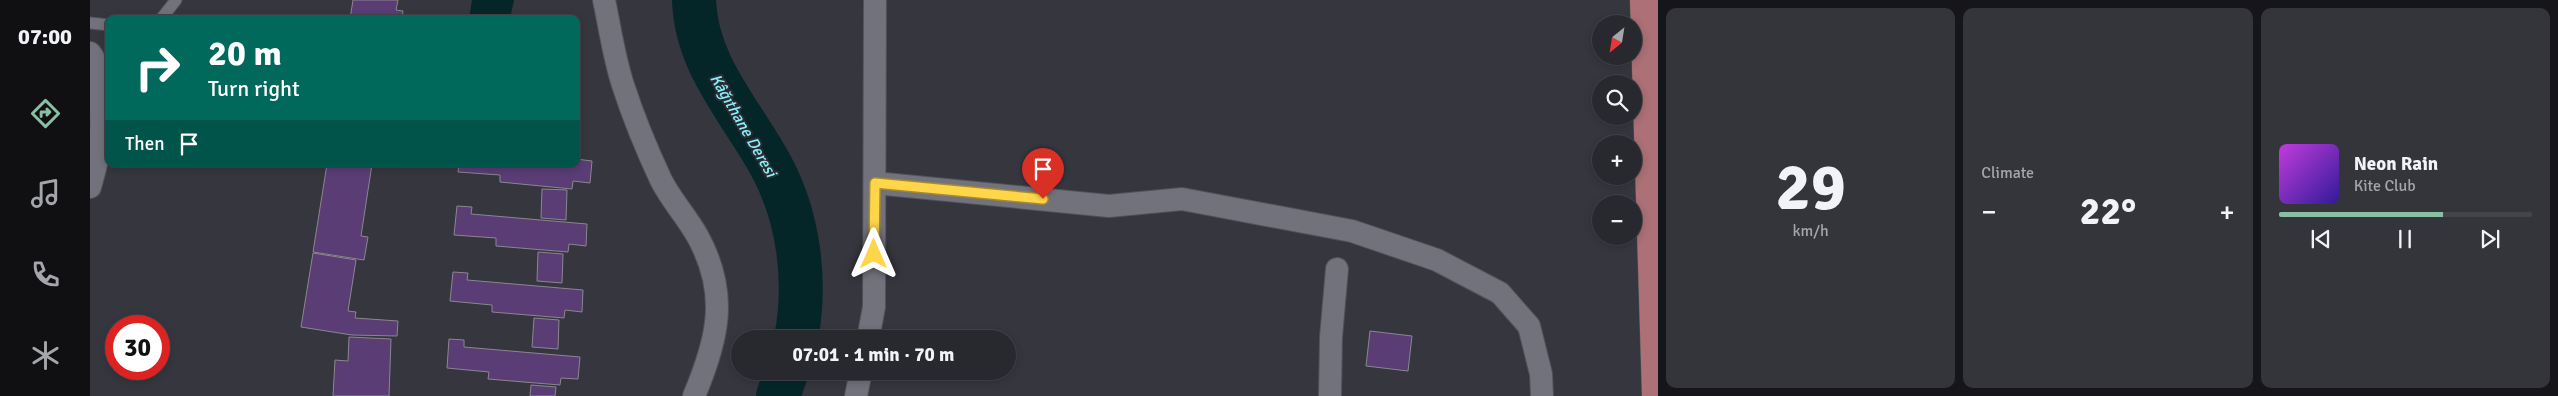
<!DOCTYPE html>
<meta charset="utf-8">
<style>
:root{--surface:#28282f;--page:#34343b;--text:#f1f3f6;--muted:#a5a6aa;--line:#44444b;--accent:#8abfa5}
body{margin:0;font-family:Signika,sans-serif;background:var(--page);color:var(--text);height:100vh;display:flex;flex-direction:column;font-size:19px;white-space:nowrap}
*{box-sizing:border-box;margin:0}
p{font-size:16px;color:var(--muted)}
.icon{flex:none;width:28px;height:28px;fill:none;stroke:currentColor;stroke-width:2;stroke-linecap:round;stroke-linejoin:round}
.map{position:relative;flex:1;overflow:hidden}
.panel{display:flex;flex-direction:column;gap:8px;padding:8px;background:#16161a;width:900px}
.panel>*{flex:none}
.top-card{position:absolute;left:15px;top:15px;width:475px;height:152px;border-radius:10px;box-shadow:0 2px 8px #0003,0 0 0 1px var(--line);background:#00695c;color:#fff;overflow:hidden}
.needle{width:32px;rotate:210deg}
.fabs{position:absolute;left:1502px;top:15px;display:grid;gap:10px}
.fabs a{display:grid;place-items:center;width:50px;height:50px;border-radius:50%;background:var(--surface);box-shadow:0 2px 8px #0003,0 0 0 1px var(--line);font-size:25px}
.speed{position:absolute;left:15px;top:315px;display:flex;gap:10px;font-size:25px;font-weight:700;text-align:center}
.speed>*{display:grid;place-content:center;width:65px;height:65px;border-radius:50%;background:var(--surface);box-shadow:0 2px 8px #0003,0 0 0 1px var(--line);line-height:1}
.speed .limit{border:8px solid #d22;background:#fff;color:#111}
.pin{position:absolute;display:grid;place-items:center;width:42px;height:42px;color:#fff;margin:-51px -21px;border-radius:50% 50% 50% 0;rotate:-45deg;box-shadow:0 0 5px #0007}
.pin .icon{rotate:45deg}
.me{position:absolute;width:55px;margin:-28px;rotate:0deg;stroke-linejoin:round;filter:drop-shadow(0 0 4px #0008)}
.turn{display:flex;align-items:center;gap:18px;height:105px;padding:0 20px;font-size:22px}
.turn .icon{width:65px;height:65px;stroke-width:2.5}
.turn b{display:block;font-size:35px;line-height:42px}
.then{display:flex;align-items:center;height:48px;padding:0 20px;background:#0003;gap:10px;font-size:19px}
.big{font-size:38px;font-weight:800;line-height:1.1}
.panel .card{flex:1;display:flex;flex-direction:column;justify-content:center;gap:8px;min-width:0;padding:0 18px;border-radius:10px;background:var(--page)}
.panel .dial{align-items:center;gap:0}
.dial b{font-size:65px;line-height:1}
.song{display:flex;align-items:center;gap:15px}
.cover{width:60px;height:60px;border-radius:8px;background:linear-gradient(135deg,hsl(290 70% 55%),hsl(250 70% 35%))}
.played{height:5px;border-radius:2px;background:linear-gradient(90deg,var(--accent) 65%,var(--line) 65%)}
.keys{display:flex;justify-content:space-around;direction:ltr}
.heat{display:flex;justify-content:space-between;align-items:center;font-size:28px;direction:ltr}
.panel .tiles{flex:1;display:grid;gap:8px;grid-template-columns:repeat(3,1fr)}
.trip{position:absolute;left:641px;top:330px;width:285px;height:50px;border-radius:25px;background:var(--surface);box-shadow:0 2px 8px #0003,0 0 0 1px var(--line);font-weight:800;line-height:50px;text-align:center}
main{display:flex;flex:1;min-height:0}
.tabs{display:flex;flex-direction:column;width:90px;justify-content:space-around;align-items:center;background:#101013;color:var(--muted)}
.tabs .icon{width:35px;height:35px}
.tabs .on{color:var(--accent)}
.tabs b{font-size:22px;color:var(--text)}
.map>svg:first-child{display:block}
.water{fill:#052629}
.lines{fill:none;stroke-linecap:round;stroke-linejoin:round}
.river{stroke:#052629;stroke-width:44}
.building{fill:#593d74;stroke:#8b8790}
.service-casing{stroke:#515259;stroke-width:13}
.minor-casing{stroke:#515259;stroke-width:24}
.trunk-casing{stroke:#515259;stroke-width:29}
.service{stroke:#71727c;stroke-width:11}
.minor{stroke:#71727c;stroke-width:22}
.trunk{stroke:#ac7076;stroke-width:28}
.route-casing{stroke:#a68a30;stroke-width:12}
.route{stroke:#ffd54a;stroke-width:9}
.labels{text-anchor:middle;stroke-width:4;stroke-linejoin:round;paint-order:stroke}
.water-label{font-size:16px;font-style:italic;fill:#87f2fa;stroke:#2c2c35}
</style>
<main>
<nav class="tabs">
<b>07:00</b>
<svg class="icon on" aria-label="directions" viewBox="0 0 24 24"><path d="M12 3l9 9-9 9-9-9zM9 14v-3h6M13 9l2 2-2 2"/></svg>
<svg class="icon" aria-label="music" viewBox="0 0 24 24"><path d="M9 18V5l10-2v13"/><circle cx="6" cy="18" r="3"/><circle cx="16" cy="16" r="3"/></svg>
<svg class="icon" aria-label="phone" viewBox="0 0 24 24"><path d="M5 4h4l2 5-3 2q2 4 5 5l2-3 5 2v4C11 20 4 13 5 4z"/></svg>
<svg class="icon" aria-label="climate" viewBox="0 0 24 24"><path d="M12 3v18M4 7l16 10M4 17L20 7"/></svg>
</nav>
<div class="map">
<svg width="1568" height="396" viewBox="0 0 1568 396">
<rect width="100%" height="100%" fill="#36363f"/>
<path class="water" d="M382,0H424L420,19H379Z"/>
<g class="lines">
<path class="river" d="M604,0C606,65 651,111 680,164C709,216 717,281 706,339
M688,396L697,371"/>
</g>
<path class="building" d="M263,0H308L306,10L313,11L312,19H260Z
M486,159L502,161L500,183L483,181L482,189L410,182V175L368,172L369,164H486Z
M237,164H282L271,236L278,237L274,260L223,252Z
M452,189L477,190L476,220L451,218Z
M367,206L382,207L381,214L497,224L496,246L479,244L478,252L406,246V238L364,235Z
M448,252L473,254L472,283L447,281Z
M223,253L266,260L258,311L266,312L265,318L308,321L307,336L262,335L211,327Z
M363,272L378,273L377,280L493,290L492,312L475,310L474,318L402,312V305L360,301Z
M444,318L469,320L468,349L442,347Z
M1280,331L1322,336L1318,371L1276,366Z
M259,337L301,339L299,396H243L245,360L258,361Z
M359,339L374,340V347L490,357L488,379L471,378L470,385L398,379L399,372L357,368Z
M441,385L466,387L465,396H440Z"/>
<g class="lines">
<defs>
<path id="service" d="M71,19L86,0
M0,23L19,25"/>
<path id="minor" d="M514,0C520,28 524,58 533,85C543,116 557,150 571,180C581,200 597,217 608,237C639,294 628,339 604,396
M0,53C7,61 7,72 8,82C14,123 12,147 0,187
M785,183L1019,206L1092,199L1262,231L1347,260L1410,293L1439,326L1451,374L1452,396
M778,339L784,307L785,0
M766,396L771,371
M1240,396L1241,337L1247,269"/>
<path id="trunk" d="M1554,0L1566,396"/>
</defs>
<use href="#service" class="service-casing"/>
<use href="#minor" class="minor-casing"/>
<use href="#trunk" class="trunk-casing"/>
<use href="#service" class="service"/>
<use href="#minor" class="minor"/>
<use href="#trunk" class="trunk"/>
</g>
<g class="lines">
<defs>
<path id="route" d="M784,254L785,183L953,199"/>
</defs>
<use href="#route" class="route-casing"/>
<use href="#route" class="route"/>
</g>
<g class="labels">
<g class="water-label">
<text transform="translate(654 125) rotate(60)" y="6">Kâğıthane Deresi</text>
</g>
</g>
</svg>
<div class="fabs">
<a><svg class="needle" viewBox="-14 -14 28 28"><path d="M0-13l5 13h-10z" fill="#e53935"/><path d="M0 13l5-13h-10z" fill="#a5a6aa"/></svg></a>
<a><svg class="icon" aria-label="search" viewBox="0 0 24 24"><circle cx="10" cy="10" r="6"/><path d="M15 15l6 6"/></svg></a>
<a>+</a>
<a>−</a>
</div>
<div class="speed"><div class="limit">30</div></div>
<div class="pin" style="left:953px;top:199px;background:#d93025"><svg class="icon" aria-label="arrive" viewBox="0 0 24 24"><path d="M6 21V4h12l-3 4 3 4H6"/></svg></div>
<svg class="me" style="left:784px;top:254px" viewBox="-20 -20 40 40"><path d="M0-17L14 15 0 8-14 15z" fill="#ffd54a" stroke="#fff" stroke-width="4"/></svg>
<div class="trip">07:01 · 1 min · 70 m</div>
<div class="top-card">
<div class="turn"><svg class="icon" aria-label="right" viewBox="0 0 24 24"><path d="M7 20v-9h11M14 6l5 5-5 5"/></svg><div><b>20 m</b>Turn right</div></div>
<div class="then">Then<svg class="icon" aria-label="arrive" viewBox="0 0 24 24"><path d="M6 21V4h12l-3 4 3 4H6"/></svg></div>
</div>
</div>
<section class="panel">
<div class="tiles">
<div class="card dial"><b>29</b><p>km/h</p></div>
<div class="card"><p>Climate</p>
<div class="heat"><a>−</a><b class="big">22°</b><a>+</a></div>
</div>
<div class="card">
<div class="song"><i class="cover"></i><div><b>Neon Rain</b><p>Kite Club</p></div></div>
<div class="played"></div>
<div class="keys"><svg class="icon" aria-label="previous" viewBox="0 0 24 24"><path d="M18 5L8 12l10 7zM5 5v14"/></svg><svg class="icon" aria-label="pause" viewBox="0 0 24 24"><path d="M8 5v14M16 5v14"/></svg><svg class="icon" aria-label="next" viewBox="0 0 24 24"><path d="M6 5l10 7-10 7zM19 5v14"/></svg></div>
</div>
</div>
</section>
</main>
